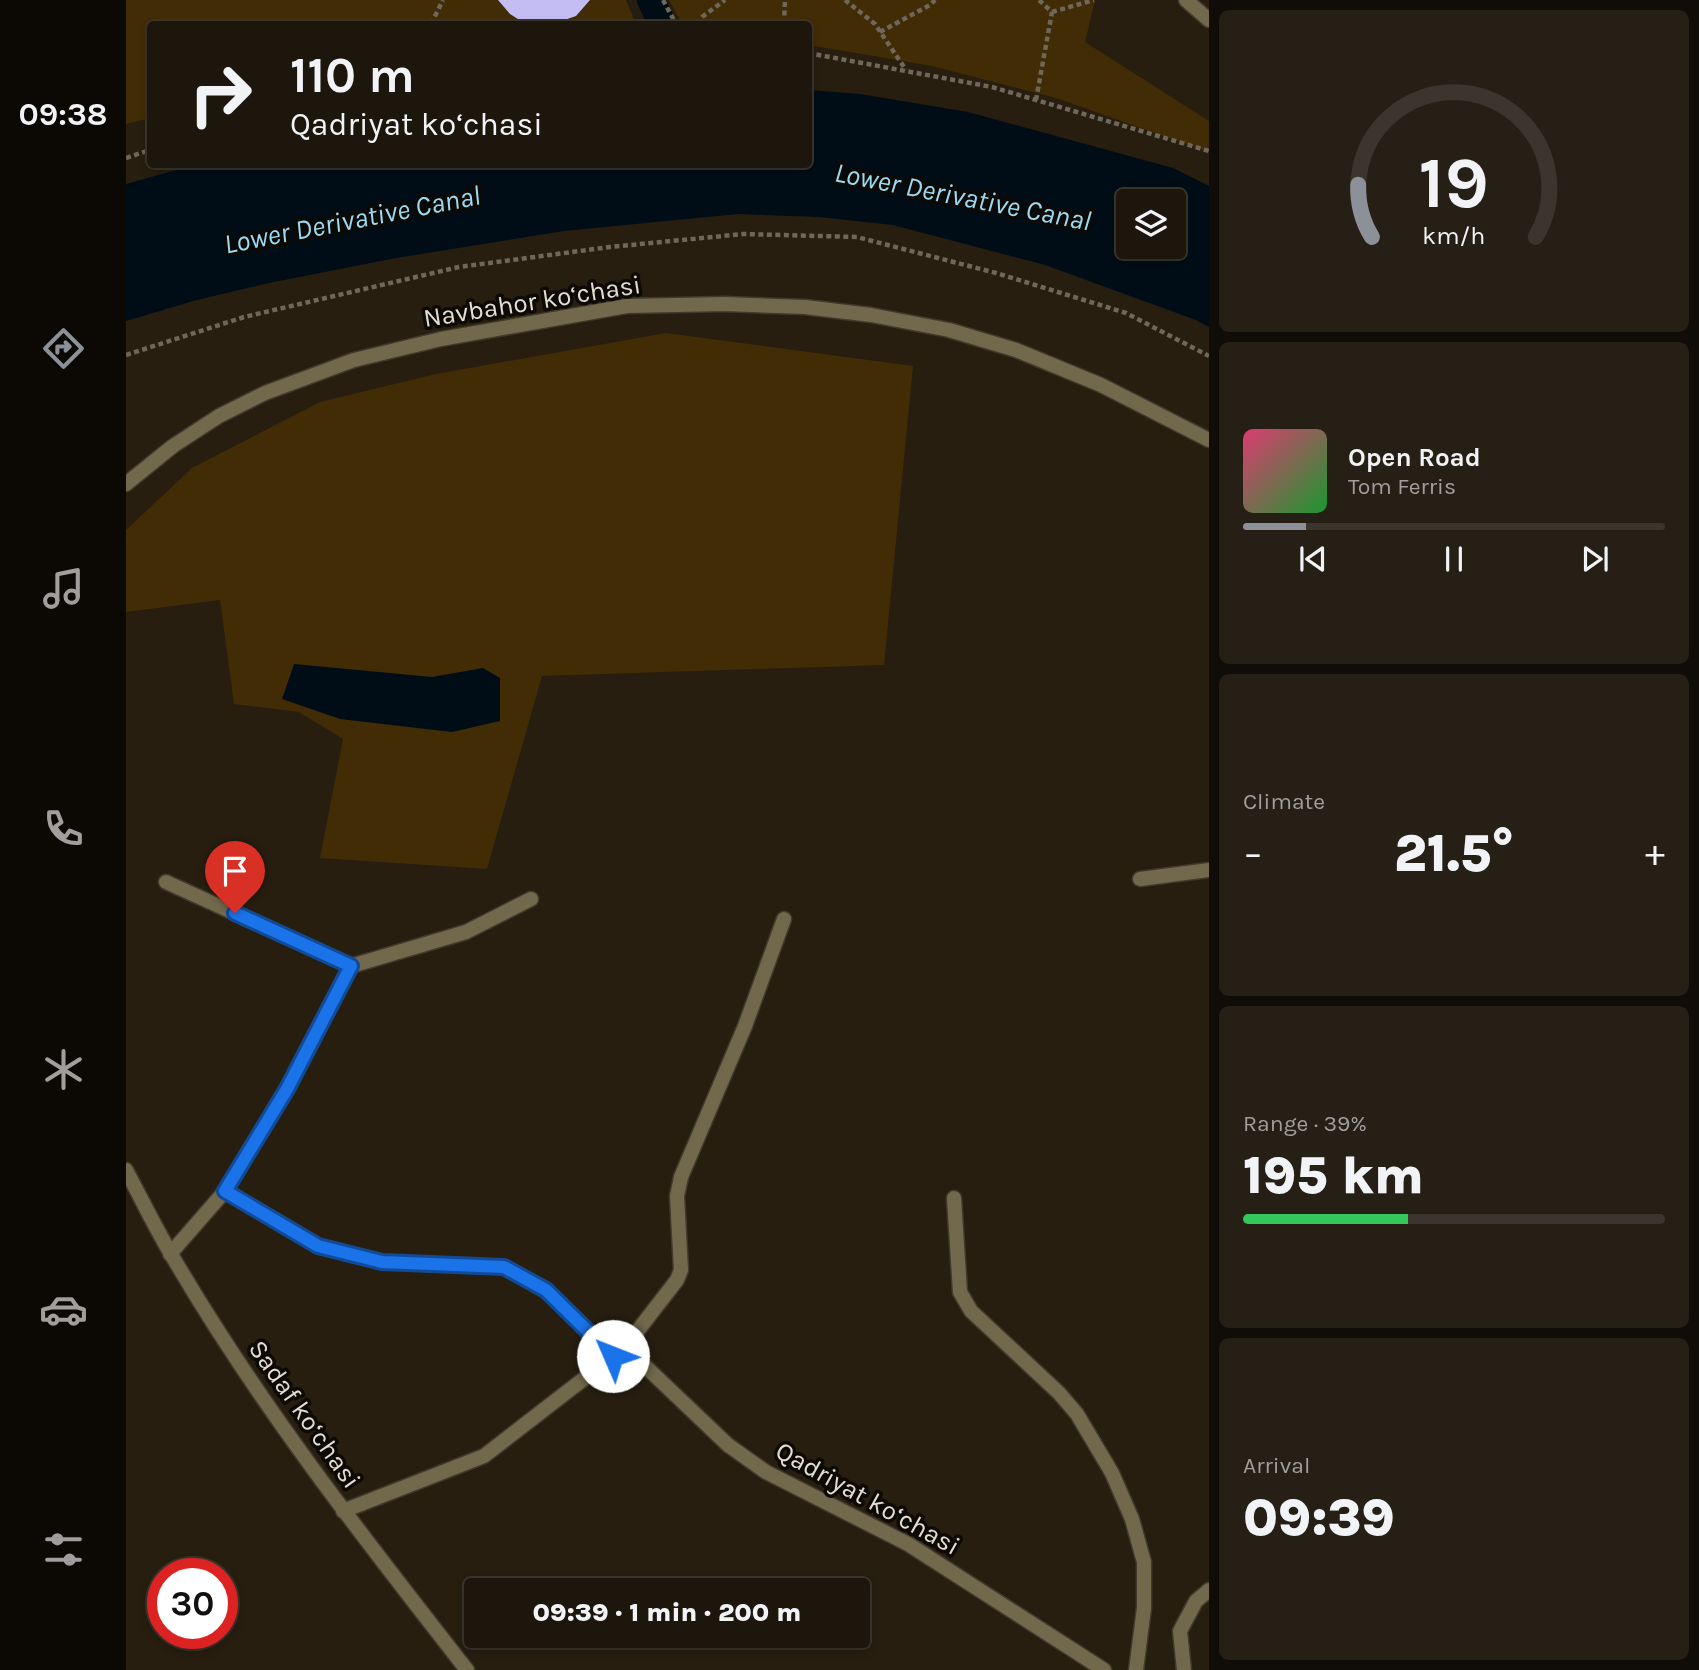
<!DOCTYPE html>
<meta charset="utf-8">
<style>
:root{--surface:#1d160c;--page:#251f15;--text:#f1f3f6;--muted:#a09f9d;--line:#3b352d;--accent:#8c9099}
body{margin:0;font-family:Karla,sans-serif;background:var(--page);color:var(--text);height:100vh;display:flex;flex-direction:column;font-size:26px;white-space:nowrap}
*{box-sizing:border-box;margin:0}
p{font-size:23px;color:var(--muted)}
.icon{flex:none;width:38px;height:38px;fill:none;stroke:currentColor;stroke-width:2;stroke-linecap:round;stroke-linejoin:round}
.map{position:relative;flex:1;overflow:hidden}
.details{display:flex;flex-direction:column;gap:10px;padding:10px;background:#100c07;width:490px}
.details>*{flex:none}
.top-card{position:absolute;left:21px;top:21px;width:665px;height:147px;border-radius:7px;box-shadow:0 4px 10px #0003,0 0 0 2px var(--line);background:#1d160c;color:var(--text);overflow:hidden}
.tools{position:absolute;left:990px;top:189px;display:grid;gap:14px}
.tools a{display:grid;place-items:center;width:70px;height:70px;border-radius:7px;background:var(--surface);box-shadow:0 4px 10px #0003,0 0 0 2px var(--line);font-size:35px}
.speed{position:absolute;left:21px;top:1558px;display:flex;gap:14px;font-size:35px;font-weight:700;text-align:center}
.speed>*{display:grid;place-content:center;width:91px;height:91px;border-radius:50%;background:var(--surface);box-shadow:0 4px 10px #0003,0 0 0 2px var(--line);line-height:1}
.speed .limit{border:10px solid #d22;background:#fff;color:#111}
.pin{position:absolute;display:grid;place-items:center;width:60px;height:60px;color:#fff;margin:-72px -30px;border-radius:50% 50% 50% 0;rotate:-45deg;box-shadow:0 0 7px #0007}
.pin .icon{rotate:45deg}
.me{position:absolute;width:77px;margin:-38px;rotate:314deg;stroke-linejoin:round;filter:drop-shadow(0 0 5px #0008)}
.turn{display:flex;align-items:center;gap:24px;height:147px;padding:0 28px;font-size:32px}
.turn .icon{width:91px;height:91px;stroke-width:2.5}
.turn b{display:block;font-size:49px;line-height:60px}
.big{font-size:52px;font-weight:800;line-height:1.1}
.details .widget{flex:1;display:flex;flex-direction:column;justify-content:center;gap:10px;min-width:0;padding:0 24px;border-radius:10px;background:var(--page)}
.details .dial{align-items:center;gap:0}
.dial svg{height:182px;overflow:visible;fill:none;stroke:var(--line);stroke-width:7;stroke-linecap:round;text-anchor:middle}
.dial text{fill:var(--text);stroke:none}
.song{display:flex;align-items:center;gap:21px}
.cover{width:84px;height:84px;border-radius:10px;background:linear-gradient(135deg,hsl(340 70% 55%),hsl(130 70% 35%))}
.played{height:7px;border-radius:4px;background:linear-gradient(90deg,var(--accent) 15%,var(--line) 15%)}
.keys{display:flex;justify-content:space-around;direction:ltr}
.heat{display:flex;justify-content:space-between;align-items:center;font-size:38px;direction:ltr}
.charge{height:10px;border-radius:5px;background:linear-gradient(90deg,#34c759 39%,var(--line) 0)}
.trip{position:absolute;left:338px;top:1578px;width:406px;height:70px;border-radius:7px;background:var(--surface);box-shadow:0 4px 10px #0003,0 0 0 2px var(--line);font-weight:800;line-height:70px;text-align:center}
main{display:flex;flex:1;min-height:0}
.tabs{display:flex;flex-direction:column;width:126px;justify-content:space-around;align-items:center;background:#0c0905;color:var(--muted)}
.tabs .icon{width:49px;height:49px}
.tabs .active{color:var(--accent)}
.tabs b{font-size:32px;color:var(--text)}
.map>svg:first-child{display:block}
.green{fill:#412c05}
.water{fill:#000d17;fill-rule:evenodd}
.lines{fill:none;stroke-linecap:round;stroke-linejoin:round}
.canal{stroke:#000d17;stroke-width:28}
.building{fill:#c4bdf4}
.street-casing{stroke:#41392b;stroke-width:17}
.path{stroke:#6f675a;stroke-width:4.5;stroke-dasharray:5 3.5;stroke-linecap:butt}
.street{stroke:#72684c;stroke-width:14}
.route-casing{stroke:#114b97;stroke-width:18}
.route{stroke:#1a73e8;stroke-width:12}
.labels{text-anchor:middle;stroke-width:7;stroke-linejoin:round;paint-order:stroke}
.street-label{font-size:26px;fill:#e3ddd3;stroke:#0d0904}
.water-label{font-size:28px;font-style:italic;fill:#9adaf5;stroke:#0d0904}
</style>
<main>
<nav class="tabs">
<b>09:38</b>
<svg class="icon active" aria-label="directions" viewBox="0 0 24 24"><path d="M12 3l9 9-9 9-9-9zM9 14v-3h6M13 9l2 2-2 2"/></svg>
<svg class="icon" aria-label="music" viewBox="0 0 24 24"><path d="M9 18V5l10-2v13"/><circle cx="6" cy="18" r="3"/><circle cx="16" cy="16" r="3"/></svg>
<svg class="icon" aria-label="phone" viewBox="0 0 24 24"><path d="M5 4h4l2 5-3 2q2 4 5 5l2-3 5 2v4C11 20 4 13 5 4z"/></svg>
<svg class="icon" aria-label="climate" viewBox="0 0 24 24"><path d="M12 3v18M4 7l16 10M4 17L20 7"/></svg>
<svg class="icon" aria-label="car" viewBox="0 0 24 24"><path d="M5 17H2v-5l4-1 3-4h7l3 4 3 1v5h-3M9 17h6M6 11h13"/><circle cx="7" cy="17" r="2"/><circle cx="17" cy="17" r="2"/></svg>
<svg class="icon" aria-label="filters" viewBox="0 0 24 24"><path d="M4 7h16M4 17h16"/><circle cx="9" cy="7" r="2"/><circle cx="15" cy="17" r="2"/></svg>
</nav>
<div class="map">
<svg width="1083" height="1670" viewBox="0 0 1083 1670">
<rect width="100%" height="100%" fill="#271e10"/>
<path class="green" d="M0,0H500L510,24H24V118L0,124Z
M543,0H969L959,42L1083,121V152L930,98L806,66L683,45L682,24H568L555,22Z
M540,333L787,366L758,665L416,676L361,869L194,858L217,739L173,712L108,704L94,600L0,612V530L66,468L194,402L310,374Z"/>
<path class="water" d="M683,90L734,94L842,112L1047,168L1083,186V327L1070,320L919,265L767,225L693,217L612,214L438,231L270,258L143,283L71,300L0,321V184L72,164H682ZM1003,201H1048V247H1003Z
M168,664L306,677L357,668L374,678V721L326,732L214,719L156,699Z"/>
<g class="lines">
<path class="canal" d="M525,0L536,24"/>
</g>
<path class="building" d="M372,0H464L450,16L427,24L398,23L384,14Z"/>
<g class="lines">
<defs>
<path id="street" d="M1060,0L1083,20
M0,484L47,446L93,416L139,393L228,360L315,339L501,306L599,304L679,307L745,315L823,330L890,350L975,385L1083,440
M1014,879L1083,870
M40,882L225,966L340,932L405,899
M0,1170C15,1198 29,1227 45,1254C131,1402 236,1536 341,1670
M99,1191L192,1246L256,1262L378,1267L420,1291L487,1356
M828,1198L834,1292L845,1311L933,1393L951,1414L986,1473L1006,1519L1018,1562V1608L1010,1670
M44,1254L99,1191L161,1089L225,966
M499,1347L602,1445L640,1472L782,1544L978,1670
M217,1511L358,1456L499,1347L551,1280L555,1270L551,1196L555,1177L619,1026L658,919
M1058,1670L1054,1631L1070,1601L1083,1590"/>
</defs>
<use href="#street" class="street-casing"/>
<path class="path" d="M537,0L550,24
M719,0L749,24L780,70
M926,12L968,0
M305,24L317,0
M571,24L576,17L599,0
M658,24L659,0
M754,32L804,5L809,0
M682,53L866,87L1083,151
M910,100L926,12L913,0
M0,158L24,150
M0,355L118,317L333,267L484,247L617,234L731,237L870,273L1000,313L1083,356"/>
<use href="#street" class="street"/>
</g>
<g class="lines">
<defs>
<path id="route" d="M109,913L225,966L161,1089L99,1191L192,1246L256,1262L378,1267L420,1290L487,1356"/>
</defs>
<use href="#route" class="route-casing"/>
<use href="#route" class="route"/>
</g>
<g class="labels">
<g class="street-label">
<text transform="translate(406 301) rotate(-9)" y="9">Navbahor ko‘chasi</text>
<text transform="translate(179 1414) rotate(55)" y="9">Sadaf ko‘chasi</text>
<text transform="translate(742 1498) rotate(29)" y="9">Qadriyat ko‘chasi</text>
</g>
<g class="water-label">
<text transform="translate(837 196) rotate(11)" y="10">Lower Derivative Canal</text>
<text transform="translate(226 219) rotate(-11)" y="10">Lower Derivative Canal</text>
</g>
</g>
</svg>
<div class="tools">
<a><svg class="icon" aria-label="layers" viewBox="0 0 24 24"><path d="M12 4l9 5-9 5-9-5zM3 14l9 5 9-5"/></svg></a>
</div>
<div class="speed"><div class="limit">30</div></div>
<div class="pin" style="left:109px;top:913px;background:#d93025"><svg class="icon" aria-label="arrive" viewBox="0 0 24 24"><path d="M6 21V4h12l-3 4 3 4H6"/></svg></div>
<svg class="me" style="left:487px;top:1356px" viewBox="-20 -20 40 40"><circle r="19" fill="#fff"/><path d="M0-13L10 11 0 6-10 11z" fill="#1a73e8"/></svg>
<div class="trip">09:39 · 1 min · 200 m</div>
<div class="top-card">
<div class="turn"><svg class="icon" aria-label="right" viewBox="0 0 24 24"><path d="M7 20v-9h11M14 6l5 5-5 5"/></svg><div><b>110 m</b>Qadriyat ko‘chasi</div></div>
</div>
</div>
<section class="details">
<div class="widget dial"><svg viewBox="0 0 100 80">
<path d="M14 69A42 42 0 1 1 86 69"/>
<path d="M14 69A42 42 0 0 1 8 46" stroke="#8c9099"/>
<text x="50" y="56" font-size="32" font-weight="700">19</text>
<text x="50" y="72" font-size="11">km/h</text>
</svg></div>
<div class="widget">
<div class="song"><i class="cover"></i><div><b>Open Road</b><p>Tom Ferris</p></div></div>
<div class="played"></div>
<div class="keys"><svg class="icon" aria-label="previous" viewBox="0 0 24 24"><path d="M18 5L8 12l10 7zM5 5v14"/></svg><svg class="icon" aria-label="pause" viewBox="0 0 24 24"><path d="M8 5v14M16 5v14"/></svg><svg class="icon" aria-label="next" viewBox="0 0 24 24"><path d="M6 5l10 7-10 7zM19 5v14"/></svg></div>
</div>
<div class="widget"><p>Climate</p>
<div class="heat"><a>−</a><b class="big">21.5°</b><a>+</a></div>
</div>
<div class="widget"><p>Range · 39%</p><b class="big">195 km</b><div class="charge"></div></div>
<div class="widget"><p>Arrival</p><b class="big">09:39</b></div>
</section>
</main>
